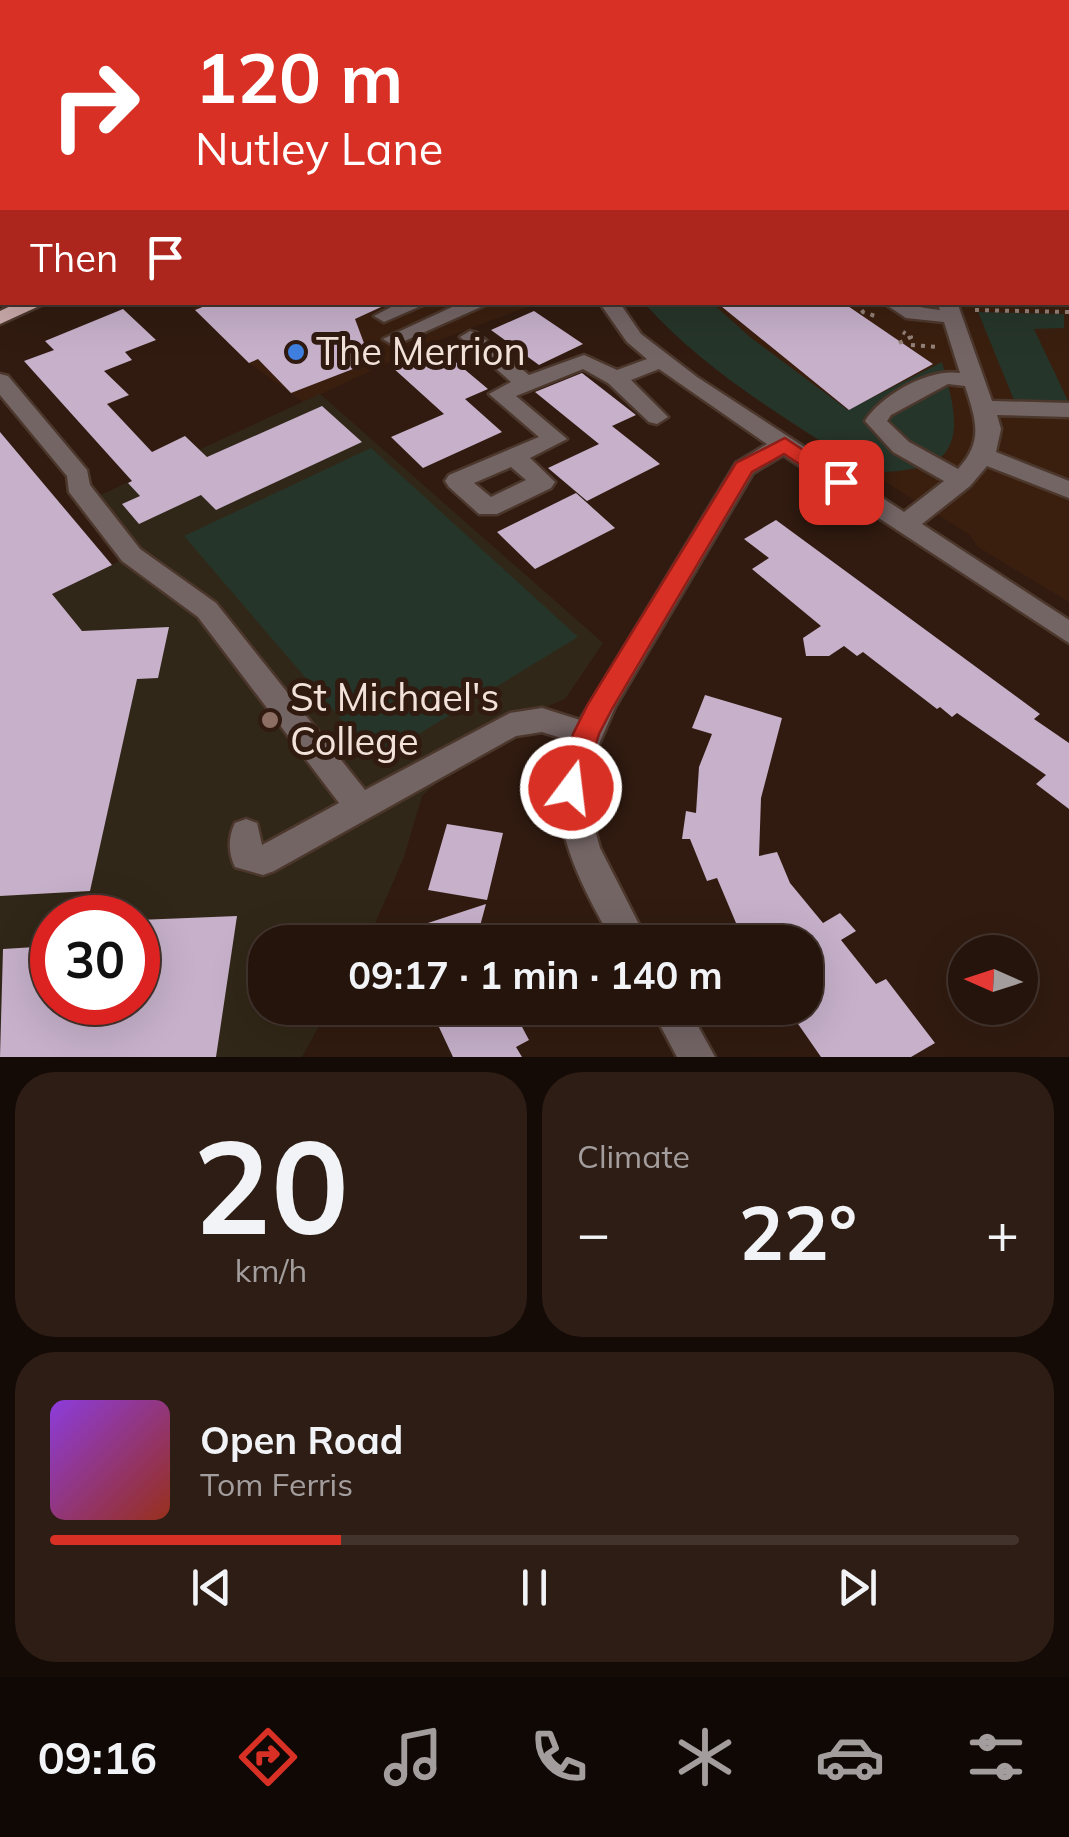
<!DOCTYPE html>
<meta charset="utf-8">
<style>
:root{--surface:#25140c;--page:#2d1d15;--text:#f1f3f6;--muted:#a39e9d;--line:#42332d;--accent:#d93025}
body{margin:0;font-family:Mulish,sans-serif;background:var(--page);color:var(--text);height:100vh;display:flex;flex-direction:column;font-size:38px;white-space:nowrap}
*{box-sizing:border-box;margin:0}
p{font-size:32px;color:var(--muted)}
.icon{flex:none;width:55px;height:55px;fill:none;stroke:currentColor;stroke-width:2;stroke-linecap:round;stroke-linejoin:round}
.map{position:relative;height:1057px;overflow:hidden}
.drawer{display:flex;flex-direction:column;gap:15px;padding:15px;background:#140b07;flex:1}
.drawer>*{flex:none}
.guide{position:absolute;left:0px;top:0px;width:1070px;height:305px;box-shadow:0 10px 40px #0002,0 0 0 2px var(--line);background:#d93025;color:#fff;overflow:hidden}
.needle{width:65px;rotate:273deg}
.buttons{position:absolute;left:948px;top:935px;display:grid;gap:20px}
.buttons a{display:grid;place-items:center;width:90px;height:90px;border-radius:50%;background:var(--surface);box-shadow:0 10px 40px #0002,0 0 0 2px var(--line);font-size:50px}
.speed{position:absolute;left:30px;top:895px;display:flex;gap:20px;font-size:50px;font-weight:700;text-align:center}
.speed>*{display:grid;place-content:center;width:130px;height:130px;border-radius:50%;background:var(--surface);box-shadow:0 10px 40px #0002,0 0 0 2px var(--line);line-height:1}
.speed .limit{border:15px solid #d22;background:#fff;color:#111}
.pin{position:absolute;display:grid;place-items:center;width:85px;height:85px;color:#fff;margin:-42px;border-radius:20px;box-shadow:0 5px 15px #0006}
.me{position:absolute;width:110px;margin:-55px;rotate:15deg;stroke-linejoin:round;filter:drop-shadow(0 0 8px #0008)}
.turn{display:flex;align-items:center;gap:35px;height:210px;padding:0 30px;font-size:45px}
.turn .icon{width:130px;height:130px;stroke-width:2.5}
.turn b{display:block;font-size:70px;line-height:85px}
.then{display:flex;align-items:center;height:95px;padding:0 30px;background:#0003;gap:20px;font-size:38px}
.big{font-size:75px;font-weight:700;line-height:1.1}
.drawer .tile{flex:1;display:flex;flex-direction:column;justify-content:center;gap:15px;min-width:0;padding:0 35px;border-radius:40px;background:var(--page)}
.drawer .dial{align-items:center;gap:0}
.dial b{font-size:130px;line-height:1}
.song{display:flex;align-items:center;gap:30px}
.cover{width:120px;height:120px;border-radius:15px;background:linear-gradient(135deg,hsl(270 70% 55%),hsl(10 70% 35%))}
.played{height:10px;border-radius:5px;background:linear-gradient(90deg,var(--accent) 30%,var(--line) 30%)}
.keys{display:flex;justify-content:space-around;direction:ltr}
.heat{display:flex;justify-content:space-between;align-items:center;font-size:55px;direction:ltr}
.drawer .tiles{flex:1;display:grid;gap:15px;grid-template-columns:1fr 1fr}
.tile:last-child{grid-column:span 2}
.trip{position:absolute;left:248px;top:925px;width:575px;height:100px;border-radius:40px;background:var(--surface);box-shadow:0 10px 40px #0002,0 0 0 2px var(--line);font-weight:700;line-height:100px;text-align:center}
.tabs{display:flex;height:160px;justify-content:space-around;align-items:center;background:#0f0805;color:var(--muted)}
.tabs .icon{width:70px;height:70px}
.tabs .active{color:var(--accent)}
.tabs b{font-size:45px;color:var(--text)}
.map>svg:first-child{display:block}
.built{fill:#3a1f0f}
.education{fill:#312718;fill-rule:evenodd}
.green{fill:#263529}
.building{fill:#c6b0ca}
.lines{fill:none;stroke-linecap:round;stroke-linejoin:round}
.minor-casing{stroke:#4c372c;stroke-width:5}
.major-casing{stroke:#4c372c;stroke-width:5}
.path{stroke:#938077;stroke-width:4;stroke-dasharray:4 6;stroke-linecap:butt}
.minor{fill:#746565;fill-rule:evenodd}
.major{fill:#c8a8a9;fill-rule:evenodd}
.rail-casing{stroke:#8d7a70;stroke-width:8}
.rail{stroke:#311b10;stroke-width:5;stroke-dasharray:14;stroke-linecap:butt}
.route{fill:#d93025;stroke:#8d1f18;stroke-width:2.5}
.shop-dot{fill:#3f7fe0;stroke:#311b10;stroke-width:4}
.education-dot{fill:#8d6e63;stroke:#311b10;stroke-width:4}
.labels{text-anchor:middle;stroke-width:10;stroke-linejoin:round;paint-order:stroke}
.poi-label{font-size:38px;fill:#f2e2da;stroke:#311b10;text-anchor:start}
</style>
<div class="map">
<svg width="1069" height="1057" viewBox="0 0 1069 1057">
<rect width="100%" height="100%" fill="#311b10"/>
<path class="built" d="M720,0H1069V602L978,547L970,535L784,418L686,344L644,303L1068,302V2H717Z
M187,303H538L434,342L303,402L249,363Z"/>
<path class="education" d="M320,394L603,643L565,699L546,707L534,735L512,733L465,758L422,796L404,857L367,942H265V1008H329L302,1057H0V539L52,594L142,550L96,497ZM52,918H138V1002H52Z"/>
<path class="green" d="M644,303H712L750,337L848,410L942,362C953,403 973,461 911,469C895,472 881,473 865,469C787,420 705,371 644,303Z
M978,312L1064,314V328L1034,329L1069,403L1014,400Z
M371,448L578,637L376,760L184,536Z"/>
<path class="building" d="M215,302H392L355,319L371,362L291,393L258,359L249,363L195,310Z
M716,302H842L933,364L849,410Z
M123,309L156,340L125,352L132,360L104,371L129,395L107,404L152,452L185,436L207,457L322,406L362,442L216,510L201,495L139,524L122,504L140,496L128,483L132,481L24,361L54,350L45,341Z
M534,311L583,344L539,365L491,330Z
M439,348L488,389L465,399L502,432L423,468L391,437L444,414L392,367Z
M582,373L636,415L612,426L660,464L587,501L548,468L599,444L535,392Z
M0,432L112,565L52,594L82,631L169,627L158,678L137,679L90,891L0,896Z
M576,493L615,528L535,569L497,532Z
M776,520L1040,714L1034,719L1069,743V809L1036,784L1046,775L957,713L952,717L940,707L937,709L863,652L857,656L844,646L829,656H806L803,638L821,626L752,569L769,558L744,539Z
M705,695L782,718L761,798L759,856L777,852L790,883L823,923L840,913L856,931L841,940L876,984L886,979L935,1043L911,1057H821L787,1008H805V942H742L730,926L736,923L717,878L707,881L690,839H682L686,811L696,813L699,767L712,734L692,728Z
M447,824L503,833L487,900L428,890Z
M486,904L480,926L487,942H383L382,938Z
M237,916L216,1057H0L3,949L52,946V1002H138V920Z
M430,1008H512L529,1040L516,1047L522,1057H453Z"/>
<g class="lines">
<defs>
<path id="minor" d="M377,0H395L397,2H379Z
M637,0H662L664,2H639Z
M829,0H843L844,2H831Z
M941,0H1028L1029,1L943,2Z
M2,74V84L0,85V75Z
M0,116L2,117V127L0,126Z
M1068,127H1069V137H1068Z
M401,302H430L384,322L374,316Z
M463,302H492L400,343L393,345L383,339Z
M599,302H619L641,334L697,377L904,512L944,481L893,452L865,421C881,395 929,368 960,373L944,322L906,318L882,302C903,302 919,308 940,310L937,302H957L992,401L1069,403V417L997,415L1001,429L996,452L1069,481V498L987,466L970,486L922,524L1069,620V643L783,455L753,473L615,707L590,765L589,808L600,848L648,942H613C579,881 539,810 571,741L542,732L516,736L274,871L263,875L235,867C228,853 228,837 235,823L246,819L257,823L262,845L339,803L198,617L122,561L69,492L67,476L0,395V374L8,376L87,470L90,485L140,549L216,603L365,790L510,713L542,708L580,720L736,463L767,444L659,369L631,380L668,417L657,424L649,422L608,383L583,369L516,396L567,439L530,458L555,482L551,488L497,514H479L449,487L445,481L449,475L539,437L489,394L511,382L460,337L470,331L477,333L529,375L584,355L617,370L647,359L627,342ZM948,384L965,386C976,420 984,441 958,469L909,442L887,421L891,415ZM511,467L526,480L491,497L474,483Z
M651,1008H688L715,1057H677Z"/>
<path id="major" d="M19,302H48L0,324V311Z"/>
</defs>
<use href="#minor" class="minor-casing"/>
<use href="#major" class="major-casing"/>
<path class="path" d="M856,302L863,312L878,317
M975,310L1069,312
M899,343L911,337L903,332
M911,345L939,347"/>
<use href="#minor" class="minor"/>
<use href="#major" class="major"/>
<defs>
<path id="rail" d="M103,2L114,0"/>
</defs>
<use href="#rail" class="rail-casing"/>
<use href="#rail" class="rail"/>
</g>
<path class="route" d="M785,438L852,482L849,487H834L784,454L752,472L612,709L599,734L581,796L571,799L561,796L557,788L573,734L588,704L736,463Z"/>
<circle class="shop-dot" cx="296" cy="352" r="10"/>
<circle class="education-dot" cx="270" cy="720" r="10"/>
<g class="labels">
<g class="poi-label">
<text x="316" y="365">The Merrion</text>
<text x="290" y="711">St Michael's<tspan x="290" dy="44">College</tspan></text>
</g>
</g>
</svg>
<div class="buttons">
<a><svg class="needle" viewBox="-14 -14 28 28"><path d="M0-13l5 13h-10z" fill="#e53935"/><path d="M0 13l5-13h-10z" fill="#a39e9d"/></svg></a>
</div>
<div class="speed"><div class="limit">30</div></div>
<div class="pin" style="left:841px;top:482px;background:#d93025"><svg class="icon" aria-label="arrive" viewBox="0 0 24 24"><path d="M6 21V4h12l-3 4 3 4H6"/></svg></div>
<svg class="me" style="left:571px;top:788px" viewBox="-20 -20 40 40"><circle r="17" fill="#d93025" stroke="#fff" stroke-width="3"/><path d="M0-11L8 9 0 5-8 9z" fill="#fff"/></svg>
<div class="trip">09:17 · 1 min · 140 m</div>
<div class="guide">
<div class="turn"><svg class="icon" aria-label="right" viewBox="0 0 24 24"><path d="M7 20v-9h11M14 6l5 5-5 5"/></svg><div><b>120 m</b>Nutley Lane</div></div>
<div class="then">Then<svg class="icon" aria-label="arrive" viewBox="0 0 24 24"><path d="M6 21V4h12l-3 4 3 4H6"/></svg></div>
</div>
</div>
<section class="drawer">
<div class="tiles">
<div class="tile dial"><b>20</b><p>km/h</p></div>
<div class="tile"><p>Climate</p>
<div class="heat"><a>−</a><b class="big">22°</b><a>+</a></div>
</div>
<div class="tile">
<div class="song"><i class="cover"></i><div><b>Open Road</b><p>Tom Ferris</p></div></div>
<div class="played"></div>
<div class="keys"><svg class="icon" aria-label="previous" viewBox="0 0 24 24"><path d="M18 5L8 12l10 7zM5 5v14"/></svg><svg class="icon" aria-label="pause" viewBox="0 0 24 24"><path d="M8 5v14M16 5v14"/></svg><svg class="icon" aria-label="next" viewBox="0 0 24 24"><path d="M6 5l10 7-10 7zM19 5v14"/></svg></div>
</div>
</div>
</section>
<nav class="tabs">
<b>09:16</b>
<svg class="icon active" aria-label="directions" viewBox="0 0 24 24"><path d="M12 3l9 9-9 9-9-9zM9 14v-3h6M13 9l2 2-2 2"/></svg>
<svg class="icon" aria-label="music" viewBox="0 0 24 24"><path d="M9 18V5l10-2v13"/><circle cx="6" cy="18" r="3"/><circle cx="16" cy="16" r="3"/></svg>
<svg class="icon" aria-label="phone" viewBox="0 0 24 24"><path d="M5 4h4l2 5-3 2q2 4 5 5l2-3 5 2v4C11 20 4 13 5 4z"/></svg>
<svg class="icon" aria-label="climate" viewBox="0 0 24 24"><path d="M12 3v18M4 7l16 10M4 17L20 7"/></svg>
<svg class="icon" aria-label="car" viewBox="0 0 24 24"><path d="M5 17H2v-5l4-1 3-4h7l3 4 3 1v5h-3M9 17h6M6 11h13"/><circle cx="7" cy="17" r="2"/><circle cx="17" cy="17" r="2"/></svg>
<svg class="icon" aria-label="filters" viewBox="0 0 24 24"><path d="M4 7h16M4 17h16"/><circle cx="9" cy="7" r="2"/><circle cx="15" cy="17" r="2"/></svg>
</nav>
